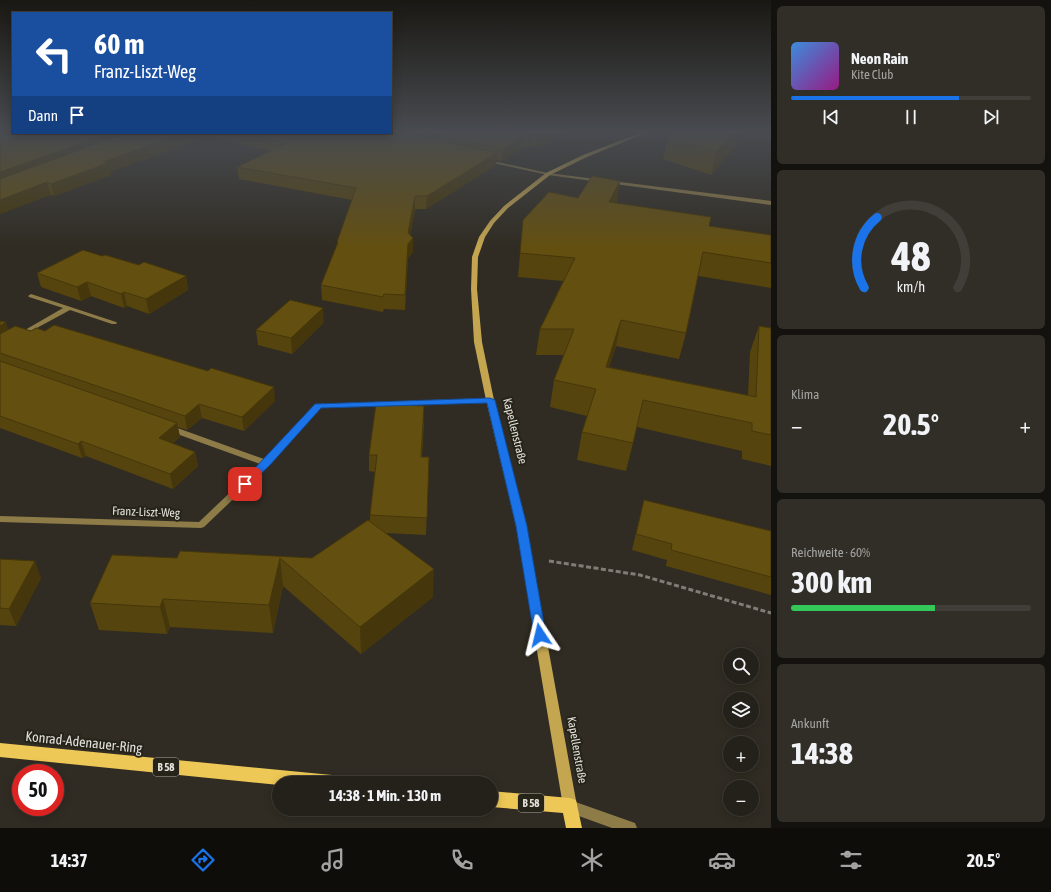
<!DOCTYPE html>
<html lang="de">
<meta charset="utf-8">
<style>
:root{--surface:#24211a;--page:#302e27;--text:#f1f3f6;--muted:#a3a3a2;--line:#413e39;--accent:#1a73e8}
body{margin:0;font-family:"Asap Condensed",sans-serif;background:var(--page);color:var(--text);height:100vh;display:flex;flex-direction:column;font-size:15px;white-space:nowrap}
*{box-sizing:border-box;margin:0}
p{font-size:13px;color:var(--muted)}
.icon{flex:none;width:22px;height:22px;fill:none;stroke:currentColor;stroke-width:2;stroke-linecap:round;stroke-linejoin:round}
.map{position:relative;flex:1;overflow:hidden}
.drawer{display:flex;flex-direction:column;gap:6px;padding:6px;background:#14120e;width:280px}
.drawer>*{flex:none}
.hud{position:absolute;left:12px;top:12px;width:380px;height:122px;border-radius:0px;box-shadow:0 2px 10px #0003,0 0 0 1px var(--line);background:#1a4fa0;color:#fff;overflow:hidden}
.controls{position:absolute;left:723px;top:648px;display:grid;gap:8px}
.controls a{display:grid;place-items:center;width:36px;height:36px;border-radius:50%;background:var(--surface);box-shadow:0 2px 10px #0003,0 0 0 1px var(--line);font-size:20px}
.speed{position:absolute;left:12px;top:764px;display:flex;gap:8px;font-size:20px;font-weight:700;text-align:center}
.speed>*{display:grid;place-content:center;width:52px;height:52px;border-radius:50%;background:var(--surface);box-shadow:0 2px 10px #0003,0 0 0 1px var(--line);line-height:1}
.speed .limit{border:6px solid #d22;background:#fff;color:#111}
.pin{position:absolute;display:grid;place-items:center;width:34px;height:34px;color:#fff;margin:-17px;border-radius:8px;box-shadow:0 2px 6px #0006}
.me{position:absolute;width:44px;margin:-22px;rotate:350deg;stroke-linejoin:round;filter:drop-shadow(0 0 3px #0008)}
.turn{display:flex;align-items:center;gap:14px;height:84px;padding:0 16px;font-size:18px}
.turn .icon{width:52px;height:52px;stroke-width:2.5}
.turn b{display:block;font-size:28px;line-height:34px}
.then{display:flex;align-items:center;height:38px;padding:0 16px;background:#0003;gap:8px;font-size:15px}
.big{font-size:30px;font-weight:700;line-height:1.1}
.drawer .card{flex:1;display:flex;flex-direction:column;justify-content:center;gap:6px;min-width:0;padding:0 14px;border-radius:6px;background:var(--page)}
.drawer .dial{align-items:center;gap:0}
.dial svg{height:104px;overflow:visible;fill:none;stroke:var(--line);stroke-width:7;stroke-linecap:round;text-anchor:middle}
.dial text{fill:var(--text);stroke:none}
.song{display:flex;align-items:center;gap:12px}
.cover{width:48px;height:48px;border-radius:6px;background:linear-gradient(135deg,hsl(210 70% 55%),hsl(310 70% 35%))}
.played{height:4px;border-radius:2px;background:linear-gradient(90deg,var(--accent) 70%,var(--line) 70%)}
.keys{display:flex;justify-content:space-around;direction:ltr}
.heat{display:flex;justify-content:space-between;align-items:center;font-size:22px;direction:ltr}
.charge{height:6px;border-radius:3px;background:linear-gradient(90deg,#34c759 60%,var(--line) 0)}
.trip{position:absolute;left:272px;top:776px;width:226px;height:40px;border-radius:20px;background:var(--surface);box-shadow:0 2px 10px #0003,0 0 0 1px var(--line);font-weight:700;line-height:40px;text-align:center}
.tab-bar{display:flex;height:64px;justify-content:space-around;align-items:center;background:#0e0d0a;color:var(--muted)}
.tab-bar .icon{width:28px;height:28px}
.tab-bar .current{color:var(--accent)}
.tab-bar b{font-size:18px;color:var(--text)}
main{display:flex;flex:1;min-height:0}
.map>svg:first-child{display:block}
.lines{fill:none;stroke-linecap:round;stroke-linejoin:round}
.path{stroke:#807d76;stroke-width:3;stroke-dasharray:5 2.5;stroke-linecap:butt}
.minor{fill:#8d7b48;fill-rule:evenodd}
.secondary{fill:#c4a651;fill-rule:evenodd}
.primary{fill:#eec856;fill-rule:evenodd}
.wall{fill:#55440e}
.shaded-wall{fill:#45370b}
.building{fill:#634f10;stroke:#45370b}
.route{fill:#1a73e8;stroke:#114b97}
.labels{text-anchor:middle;stroke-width:4;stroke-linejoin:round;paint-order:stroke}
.shield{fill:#262319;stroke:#aaa7a0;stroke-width:1}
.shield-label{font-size:11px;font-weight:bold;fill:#e2e0da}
.street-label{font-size:12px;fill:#e2e0da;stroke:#262319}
.near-street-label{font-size:14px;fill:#e2e0da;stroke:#262319}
</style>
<main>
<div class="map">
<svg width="771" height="828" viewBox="0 0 771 828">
<rect width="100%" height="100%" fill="#302c23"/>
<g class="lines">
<path class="path" d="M549,561L640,575L771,613"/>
<path class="minor" d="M484,159L548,173L771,201V205L548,175L484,161Z
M31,294L116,322L117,323L116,324H112L70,310L22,336H18L17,335L18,334L63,308L29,297L28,296Z
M490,398H493L494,400L493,402L321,408L269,465L204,527L201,528L0,522V516L199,522L260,464L166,430L165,428L169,425L264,459L316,404Z
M570,800L635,823L637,828H612L565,811L563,806L565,801Z"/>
<path class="secondary" d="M643,132H648L587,157L550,175L508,208L494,223L485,237L478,257L477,289L482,342L494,400L526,526L577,806L575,811L570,812L565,811L563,806L516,526L486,400L474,342L471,289L472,257L479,237L490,221L504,206L546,173L583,155Z"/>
<path class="primary" d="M0,743L332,775L338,778L340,783H279V785L0,757Z
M491,791L570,798L576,800L582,828H566L563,813L491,807Z"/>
</g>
<path class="wall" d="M391,132H567L550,142L537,147L530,146L527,148L523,147L502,161L496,160V165L426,209H415L410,235L413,238V252L408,258L405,310L384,309L383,312L322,300L321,285L337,245V242L352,200L239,179L237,167L271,151L208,136L110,172L111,175L54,196L51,195L13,133H391Z
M675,132H740L737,144L711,175L663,159L668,137Z
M578,198L616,203L709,226L771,235V288L698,276L686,333L679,359L616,346L609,367L748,396L750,352L759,326L771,328V466L742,459V451L637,427L626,471L577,460L582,432L587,416L550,407L554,380L564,355H536L540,329L563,281L518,277L523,220Z
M102,256L186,276L188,290L149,314L127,306L124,308L91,296L81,301L41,287L37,273Z
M0,321L8,330L31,331L275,401L244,431L202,418L187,430L178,427L180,437L173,443L195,452L198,466L173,489L86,456L82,458L0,428Z
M324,322L292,354L258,345L256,330Z
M424,422L422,457H429L426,535L385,533L433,597L361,654L283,586L273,633L170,627L167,634L99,630L90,603L177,558H312L370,522V515L375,472L369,471V455Z
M644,500L771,531V595L666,566L667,560L632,550Z
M0,559L41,578L16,626L0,625Z"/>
<path class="shaded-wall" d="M549,132H567L550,142L537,147L538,135Z
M734,132H740L737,144L711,175L716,152Z
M111,133H145L0,185V172Z
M183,133H208V136L110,172L111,175L54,196L51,184L103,162Z
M531,134L530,146L527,148L528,136Z
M524,136L523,147L502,161L503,149Z
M497,153L496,165L426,209L427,196Z
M620,181L617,203L605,224L609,202Z
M47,182L51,195L0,214V200Z
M415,196V209L409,243L413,238V252L408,258L405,310L408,233Z
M186,276L188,290L149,314L146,299Z
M87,282L91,296L81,301L77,287Z
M124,292L127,306L124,308L121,294Z
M323,308L324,322L292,354L291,338Z
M621,320L616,346L600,394L606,367Z
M6,322L10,336L0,341V326Z
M274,387L275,401L244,431L242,417Z
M199,404L202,418L187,430L185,416Z
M177,423L180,437L162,453L159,438Z
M81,441L86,456L82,458L78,444Z
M195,452L198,466L173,489L170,474Z
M280,558L283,586L273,633L269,605Z
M35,561L41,578L16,626L9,609Z
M434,569L433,597L361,654L360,627Z
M163,599L170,627L167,634L160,607Z"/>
<path class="building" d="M0,132H13V133H111L0,172Z
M391,132H403L497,153L427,196H415L408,233L413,238L408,244L405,295L384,294L383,297L321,285L338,242H337L356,188L237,167L287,143L244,133H391Z
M425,132H549L538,135L531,134L528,136H524L503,149Z
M675,132H734L716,152L668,137Z
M126,133H183L103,162L108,163L51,184L47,182L0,200V179Z
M592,176L620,181L609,202L711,217L709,226L771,235V263L703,252L686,333L621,320L606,367L756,397L759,326L771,328V435L752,431V423L643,400L633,443L582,432L596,389L554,380L574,329H540L575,258L520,253L523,220L549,192L578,198Z
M83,250L102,256L105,255L139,265L144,262L186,276L146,299L124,292L121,294L87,282L77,287L37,273Z
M290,300L323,308L291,338L256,330Z
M0,321L6,322L0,326Z
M54,325L208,371L211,368L274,387L242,417L199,404L185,416L0,353V334L15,326L31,331L36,328L45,331Z
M0,361L177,423L159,438L195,452L170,474L81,441L78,444L0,416Z
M376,404L424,406L421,457H429L427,518L370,515L377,455H369Z
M644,500L771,531V577L671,550L672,544L636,534Z
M368,520L434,569L360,627L280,558L269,605L163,599L160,607L90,603L112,555L177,558L180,551L312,558Z
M0,559L35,561L9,609L0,608Z"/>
<linearGradient id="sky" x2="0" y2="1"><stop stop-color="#1a1813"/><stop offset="0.53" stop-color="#484b50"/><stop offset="1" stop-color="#484b50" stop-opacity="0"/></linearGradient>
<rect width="771" height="248" fill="url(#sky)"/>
<path class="route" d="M490,398L495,400L527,526L546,635L545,639L540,640L536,639L534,635L516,526L487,403L321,408L270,465L248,486L245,487L240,484L315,404Z"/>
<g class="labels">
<g class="shield">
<rect x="153" y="758" width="26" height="18" rx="3"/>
<rect x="518" y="794" width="26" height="18" rx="3"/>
</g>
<g class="shield-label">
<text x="166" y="771">B 58</text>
<text x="531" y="807">B 58</text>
</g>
<g class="street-label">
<text transform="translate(515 431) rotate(76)" y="4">Kapellenstraße</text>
<text transform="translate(146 512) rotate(2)" y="4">Franz-Liszt-Weg</text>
<text transform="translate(577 750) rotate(80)" y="4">Kapellenstraße</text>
</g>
<g class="near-street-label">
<text transform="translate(84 742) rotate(6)" y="5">Konrad-Adenauer-Ring</text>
</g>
</g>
</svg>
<div class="controls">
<a><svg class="icon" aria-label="search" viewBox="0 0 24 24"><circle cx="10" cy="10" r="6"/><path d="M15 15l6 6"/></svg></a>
<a><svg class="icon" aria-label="layers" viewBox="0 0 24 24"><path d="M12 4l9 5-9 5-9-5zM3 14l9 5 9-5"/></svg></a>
<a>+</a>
<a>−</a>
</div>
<div class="speed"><div class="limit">50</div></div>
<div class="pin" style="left:245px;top:484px;background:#d93025"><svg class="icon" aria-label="arrive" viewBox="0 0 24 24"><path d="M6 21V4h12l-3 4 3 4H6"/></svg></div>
<svg class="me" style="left:540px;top:635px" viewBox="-20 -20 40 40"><path d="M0-17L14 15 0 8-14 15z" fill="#1a73e8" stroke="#fff" stroke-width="4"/></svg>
<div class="trip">14:38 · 1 Min. · 130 m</div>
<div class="hud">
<div class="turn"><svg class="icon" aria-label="left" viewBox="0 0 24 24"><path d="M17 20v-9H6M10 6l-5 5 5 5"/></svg><div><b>60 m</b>Franz-Liszt-Weg</div></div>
<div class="then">Dann<svg class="icon" aria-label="arrive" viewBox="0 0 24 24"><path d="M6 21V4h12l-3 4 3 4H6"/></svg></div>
</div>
</div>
<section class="drawer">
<div class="card">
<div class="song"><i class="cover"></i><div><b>Neon Rain</b><p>Kite Club</p></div></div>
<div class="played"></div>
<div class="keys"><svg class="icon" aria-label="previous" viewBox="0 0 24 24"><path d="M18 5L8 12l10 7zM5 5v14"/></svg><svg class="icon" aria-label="pause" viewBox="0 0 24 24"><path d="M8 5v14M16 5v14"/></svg><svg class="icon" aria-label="next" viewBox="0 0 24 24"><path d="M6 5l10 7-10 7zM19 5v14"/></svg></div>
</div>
<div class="card dial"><svg viewBox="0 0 100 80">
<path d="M14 69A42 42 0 1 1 86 69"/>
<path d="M14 69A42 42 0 0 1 24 15" stroke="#1a73e8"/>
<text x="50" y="56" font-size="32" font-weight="700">48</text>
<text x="50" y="72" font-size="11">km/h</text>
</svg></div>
<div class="card"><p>Klima</p>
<div class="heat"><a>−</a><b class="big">20.5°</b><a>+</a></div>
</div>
<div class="card"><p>Reichweite · 60%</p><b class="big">300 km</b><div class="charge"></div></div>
<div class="card"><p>Ankunft</p><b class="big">14:38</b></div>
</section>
</main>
<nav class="tab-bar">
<b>14:37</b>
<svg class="icon current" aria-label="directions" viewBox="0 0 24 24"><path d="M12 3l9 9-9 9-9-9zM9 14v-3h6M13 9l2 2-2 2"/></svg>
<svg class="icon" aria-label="music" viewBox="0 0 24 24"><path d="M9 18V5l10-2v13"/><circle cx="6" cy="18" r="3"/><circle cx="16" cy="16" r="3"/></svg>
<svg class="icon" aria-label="phone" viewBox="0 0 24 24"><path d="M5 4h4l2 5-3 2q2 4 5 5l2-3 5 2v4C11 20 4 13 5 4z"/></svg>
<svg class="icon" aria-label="climate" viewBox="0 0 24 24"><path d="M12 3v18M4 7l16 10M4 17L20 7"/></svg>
<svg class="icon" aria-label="car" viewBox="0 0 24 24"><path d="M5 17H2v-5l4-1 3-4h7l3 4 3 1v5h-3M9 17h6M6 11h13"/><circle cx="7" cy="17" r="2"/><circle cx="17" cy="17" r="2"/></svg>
<svg class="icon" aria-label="filters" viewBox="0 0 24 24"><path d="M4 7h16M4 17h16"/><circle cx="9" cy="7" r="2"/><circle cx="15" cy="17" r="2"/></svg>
<b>20.5°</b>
</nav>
